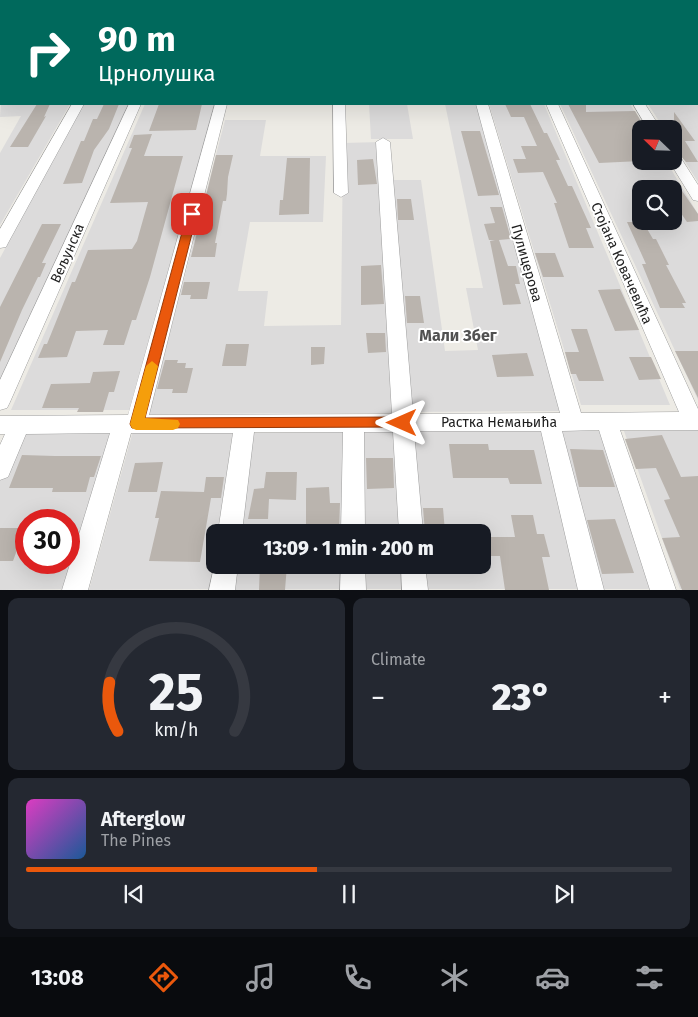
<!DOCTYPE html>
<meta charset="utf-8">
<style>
:root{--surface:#171b24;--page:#242831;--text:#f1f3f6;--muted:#9ea1a6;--line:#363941;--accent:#ea580c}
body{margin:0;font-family:"Fira Sans",sans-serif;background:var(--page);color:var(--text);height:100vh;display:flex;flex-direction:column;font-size:19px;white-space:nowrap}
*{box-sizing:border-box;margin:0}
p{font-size:16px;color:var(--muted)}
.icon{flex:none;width:28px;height:28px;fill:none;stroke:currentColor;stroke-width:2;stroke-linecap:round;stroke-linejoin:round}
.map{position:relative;height:590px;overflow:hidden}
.panel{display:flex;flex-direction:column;gap:8px;padding:8px;background:#0d0f14;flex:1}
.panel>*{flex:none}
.guide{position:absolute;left:0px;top:0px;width:699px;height:105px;box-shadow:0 5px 20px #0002;background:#00695c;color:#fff;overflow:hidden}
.needle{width:32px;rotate:293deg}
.buttons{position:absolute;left:632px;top:120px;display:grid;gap:10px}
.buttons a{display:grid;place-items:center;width:50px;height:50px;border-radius:10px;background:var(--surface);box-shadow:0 5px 20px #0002;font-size:25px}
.speed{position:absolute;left:15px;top:509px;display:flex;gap:10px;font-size:25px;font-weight:700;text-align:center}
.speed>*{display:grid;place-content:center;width:65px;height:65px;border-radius:50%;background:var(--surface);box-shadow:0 5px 20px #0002;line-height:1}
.speed .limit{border:8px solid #d22;background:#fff;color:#111}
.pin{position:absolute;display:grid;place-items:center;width:42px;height:42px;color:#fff;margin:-21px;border-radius:10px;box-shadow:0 2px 8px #0006}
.me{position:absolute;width:55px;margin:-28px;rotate:270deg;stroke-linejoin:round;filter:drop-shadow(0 0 4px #0008)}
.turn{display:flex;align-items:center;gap:18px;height:105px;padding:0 15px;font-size:22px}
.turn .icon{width:65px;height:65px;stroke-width:2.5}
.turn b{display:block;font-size:35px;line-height:42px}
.big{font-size:38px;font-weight:800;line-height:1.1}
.panel .tile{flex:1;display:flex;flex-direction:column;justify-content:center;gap:8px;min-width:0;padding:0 18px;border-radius:10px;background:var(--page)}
.panel .dial{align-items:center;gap:0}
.dial svg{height:130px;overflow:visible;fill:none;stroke:var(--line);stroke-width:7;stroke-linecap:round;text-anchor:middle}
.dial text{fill:var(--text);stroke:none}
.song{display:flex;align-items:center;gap:15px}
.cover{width:60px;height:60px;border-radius:8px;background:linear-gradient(135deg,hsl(310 70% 55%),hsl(210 70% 35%))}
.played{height:5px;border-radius:2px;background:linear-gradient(90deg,var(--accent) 45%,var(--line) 45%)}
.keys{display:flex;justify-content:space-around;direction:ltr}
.heat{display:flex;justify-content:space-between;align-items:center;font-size:28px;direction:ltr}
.panel .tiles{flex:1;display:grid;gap:8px;grid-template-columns:1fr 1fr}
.tile:last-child{grid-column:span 2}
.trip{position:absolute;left:206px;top:524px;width:285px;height:50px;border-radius:10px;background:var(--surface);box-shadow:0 5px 20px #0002;font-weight:800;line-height:50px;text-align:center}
.tabs{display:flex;height:80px;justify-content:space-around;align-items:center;background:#090b0e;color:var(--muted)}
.tabs .icon{width:35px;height:35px}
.tabs .active{color:var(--accent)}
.tabs b{font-size:22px;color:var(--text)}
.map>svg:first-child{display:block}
.residential{fill:#dcdbdb;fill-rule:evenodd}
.building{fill:#bab4ae}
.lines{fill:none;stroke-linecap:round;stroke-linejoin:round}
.minor-casing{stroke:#9f9f9f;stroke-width:1}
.minor{fill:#fff;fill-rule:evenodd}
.route{fill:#ea580c;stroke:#983908}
.slow{fill:#f59e0b}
.labels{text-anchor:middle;stroke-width:4;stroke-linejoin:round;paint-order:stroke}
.street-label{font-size:14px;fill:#1e1e1e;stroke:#fff}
.quarter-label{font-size:16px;font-weight:bold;fill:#515151;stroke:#fff}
</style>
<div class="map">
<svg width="698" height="590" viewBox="0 0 698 590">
<rect width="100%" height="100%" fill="#edebe5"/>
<path class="residential" d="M1,102L70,104L0,225V153L21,116L0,117Z
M698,102V182L674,144V129H664L648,104Z
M84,104H129L0,390V258Z
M145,104H217L130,410H11Z
M369,104H407L413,139H371Z
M445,104H477L563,411L410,412L391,180H421L445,351L478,350L466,288H483Z
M489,104H544L670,405H581Z
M560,104H630L645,129H641V161H666L698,214V400ZM641,189H674V221H641Z
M225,120H266L260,156H326L323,222H250L238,291H268L264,326L341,325L343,143L381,142L399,413L149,414Z
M233,430L218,532H215V552L210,589L89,590L133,431Z
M363,430L600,431L651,589H366V565H482V532H365Z
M698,430V589H680L624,431Z
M343,432V532H241L253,433Z
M113,433L67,589L0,590V480L19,434ZM26,520H69V562H26Z
M237,565H343L342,589L235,590Z"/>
<path class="building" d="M37,104H50L44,117L46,116L28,147H10Z
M104,104H119L109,129L94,150L82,183L63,184L81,141H84L93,119H97Z
M159,104H202L196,130L149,131Z
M505,104H530L544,133H547L560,160H556L568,186H572L591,228H586L594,248H569L554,203H557L543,172L518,173L513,159H526L521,146H537L524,117H511Z
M568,104H586V112L635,111L641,121V161L599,163Z
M674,112L695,141H685L698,162H686L674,148Z
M461,131H480L499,195L478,196Z
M152,134L144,156H183L150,277L136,320H132L124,345H103L108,330L76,331L67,357L38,358L44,344H47L72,282H75L88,250L132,249L137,241L148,202L110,203L132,148H129L134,135Z
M216,155H233L228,177L227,194L226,201H223L215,243H217L215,257H191Z
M287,158H310L309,214L279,215L280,200H283Z
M373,159L377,184L358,185L357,160Z
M664,185H678L698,214V221L687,222L674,203V189H664Z
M397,199H411L414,220H398Z
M490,207H502L511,239L499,240L508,266H516L520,284H515L521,304L503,305L490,241L495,240H489L484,224L495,223Z
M627,222H643L653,239H656L669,265H666L686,303H682L685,308H660L642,264H646Z
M42,224H61L42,263H46L40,277H38L22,310L0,362V307Z
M535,253H555L564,277H543Z
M381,265L384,304L361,305V266Z
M184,282H210L207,299H190L191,295H181Z
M620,289L633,317L639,330L615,331L598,290Z
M405,296H420L424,323H407Z
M571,329H587L604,381H579L576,374H571L565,352H579Z
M366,333H385L386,352L368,353Z
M226,344H249L246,366H222Z
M311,347H325L324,364L311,365Z
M675,351H698V398L678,357Z
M527,353L534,376L497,377L492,355Z
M629,357H651L661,379L639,380Z
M165,360H178L177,363H186L185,368H193L187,393H172L173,389H157Z
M120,371L114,392H109L103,412H77L79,408H42L51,384L90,383L93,372Z
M662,435L681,477L698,476V590H682L662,538L680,537L664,500L670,499L656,468L636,469L625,439Z
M449,444H488L489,450H534L542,484H510L508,478H453Z
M570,449L603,450L615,487H579Z
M22,455L55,456H101L94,477H90L86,492H52L53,488H9Z
M366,458H393L394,488L367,489Z
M163,462L157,492H128L135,463Z
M266,472H297L296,500L269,499L268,519H248L254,489L264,488Z
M206,477H224L221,498H211L200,562L149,561L159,518H155L161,491L204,492Z
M329,487L330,503H340L339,532H306V488Z
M423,508H443L445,532H425Z
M511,515H533L537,534H544L550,557H542L549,590H505L500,556H482V537H515Z
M615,519L634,573L602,574L587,520Z
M0,528H25L13,561H0Z
M260,565H287L285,590H259Z"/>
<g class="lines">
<defs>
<path id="minor" d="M335,0H345V1H335Z
M384,0H394V1H384Z
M447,0H457L458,1H448Z
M501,0H511V1H501Z
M568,0H578L579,1H569Z
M72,104H84L8,243L6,247L0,248V229Z
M129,104H141L10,402L7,408L0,410V380Z
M215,104H227L149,415L392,414L376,142L383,138L390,142L413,414L560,413L476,104H488L581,413L679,412L546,104H558L698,409V430H620L676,590H650L599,430L562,431L604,590H578L541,431H414L423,532H399L393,432H364L365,532H341L343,432H254L242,532H218L233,433H131L88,590H62L110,433L26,434L8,477L0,480V445L5,434H0V416L128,415Z
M333,104H345L348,193L341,197L334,193Z
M633,104H645L661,129H648Z
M674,154L679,155L698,185V201L693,200L669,161H674Z
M215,562V565H238L235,590H209Z
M341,565H365L366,590H340Z
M401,565H425L428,590H402Z"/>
</defs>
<use href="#minor" class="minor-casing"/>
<use href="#minor" class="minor"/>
</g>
<path class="route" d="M192,211L197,214L145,418L402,417L407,419L409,423L407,427L132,428L130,424L187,214Z"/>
<path class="slow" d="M152,361L158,366L145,418L178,420L180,424L178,428L173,430H136L132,428L130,424L146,366Z"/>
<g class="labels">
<g class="street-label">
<text transform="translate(67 253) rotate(-66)" y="5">Вељунска</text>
<text transform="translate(527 263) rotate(74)" y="5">Пулицерова</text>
<text transform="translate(622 263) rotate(66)" y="5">Стојана Ковачевића</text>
<text x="499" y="427">Растка Немањића</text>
</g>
<g class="quarter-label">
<text x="458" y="341">Мали Збег</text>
</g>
</g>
</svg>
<div class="buttons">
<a><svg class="needle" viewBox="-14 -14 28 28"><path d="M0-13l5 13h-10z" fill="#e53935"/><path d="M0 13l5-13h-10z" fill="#9ea1a6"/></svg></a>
<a><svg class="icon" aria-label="search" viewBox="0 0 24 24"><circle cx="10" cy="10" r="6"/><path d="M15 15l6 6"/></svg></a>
</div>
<div class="speed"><div class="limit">30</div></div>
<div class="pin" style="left:192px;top:214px;background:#d93025"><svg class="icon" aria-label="arrive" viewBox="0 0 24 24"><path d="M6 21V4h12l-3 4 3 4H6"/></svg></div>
<svg class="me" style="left:402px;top:423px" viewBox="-20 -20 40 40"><path d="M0-17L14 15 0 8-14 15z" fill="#ea580c" stroke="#fff" stroke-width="4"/></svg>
<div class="trip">13:09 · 1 min · 200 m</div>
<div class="guide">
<div class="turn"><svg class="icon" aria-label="right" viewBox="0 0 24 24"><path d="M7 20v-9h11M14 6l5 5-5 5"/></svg><div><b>90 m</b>Црнолушка</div></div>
</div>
</div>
<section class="panel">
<div class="tiles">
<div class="tile dial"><svg viewBox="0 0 100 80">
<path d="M14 69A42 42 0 1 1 86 69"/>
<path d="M14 69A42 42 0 0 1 9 39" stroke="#ea580c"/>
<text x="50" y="56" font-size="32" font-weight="700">25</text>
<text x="50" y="72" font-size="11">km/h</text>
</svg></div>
<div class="tile"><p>Climate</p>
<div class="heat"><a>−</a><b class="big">23°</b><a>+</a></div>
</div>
<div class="tile">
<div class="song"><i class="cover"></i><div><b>Afterglow</b><p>The Pines</p></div></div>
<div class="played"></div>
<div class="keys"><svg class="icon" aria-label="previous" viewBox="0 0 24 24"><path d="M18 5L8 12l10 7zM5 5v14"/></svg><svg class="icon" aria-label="pause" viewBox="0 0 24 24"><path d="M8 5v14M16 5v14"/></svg><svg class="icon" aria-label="next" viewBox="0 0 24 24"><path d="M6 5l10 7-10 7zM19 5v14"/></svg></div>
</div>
</div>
</section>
<nav class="tabs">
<b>13:08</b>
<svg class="icon active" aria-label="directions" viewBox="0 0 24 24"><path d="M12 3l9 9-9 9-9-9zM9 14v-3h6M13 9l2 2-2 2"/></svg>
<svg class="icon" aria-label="music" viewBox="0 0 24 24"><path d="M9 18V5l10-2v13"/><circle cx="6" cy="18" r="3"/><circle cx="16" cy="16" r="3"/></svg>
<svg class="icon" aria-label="phone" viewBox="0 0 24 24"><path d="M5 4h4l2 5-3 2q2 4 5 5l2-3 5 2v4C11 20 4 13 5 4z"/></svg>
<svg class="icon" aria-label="climate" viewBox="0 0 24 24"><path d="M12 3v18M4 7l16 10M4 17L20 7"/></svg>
<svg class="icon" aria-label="car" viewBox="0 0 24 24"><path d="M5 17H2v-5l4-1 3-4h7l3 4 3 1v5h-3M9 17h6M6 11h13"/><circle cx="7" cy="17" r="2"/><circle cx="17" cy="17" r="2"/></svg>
<svg class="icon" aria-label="filters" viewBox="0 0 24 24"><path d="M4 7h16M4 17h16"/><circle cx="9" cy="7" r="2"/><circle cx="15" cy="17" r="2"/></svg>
</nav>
